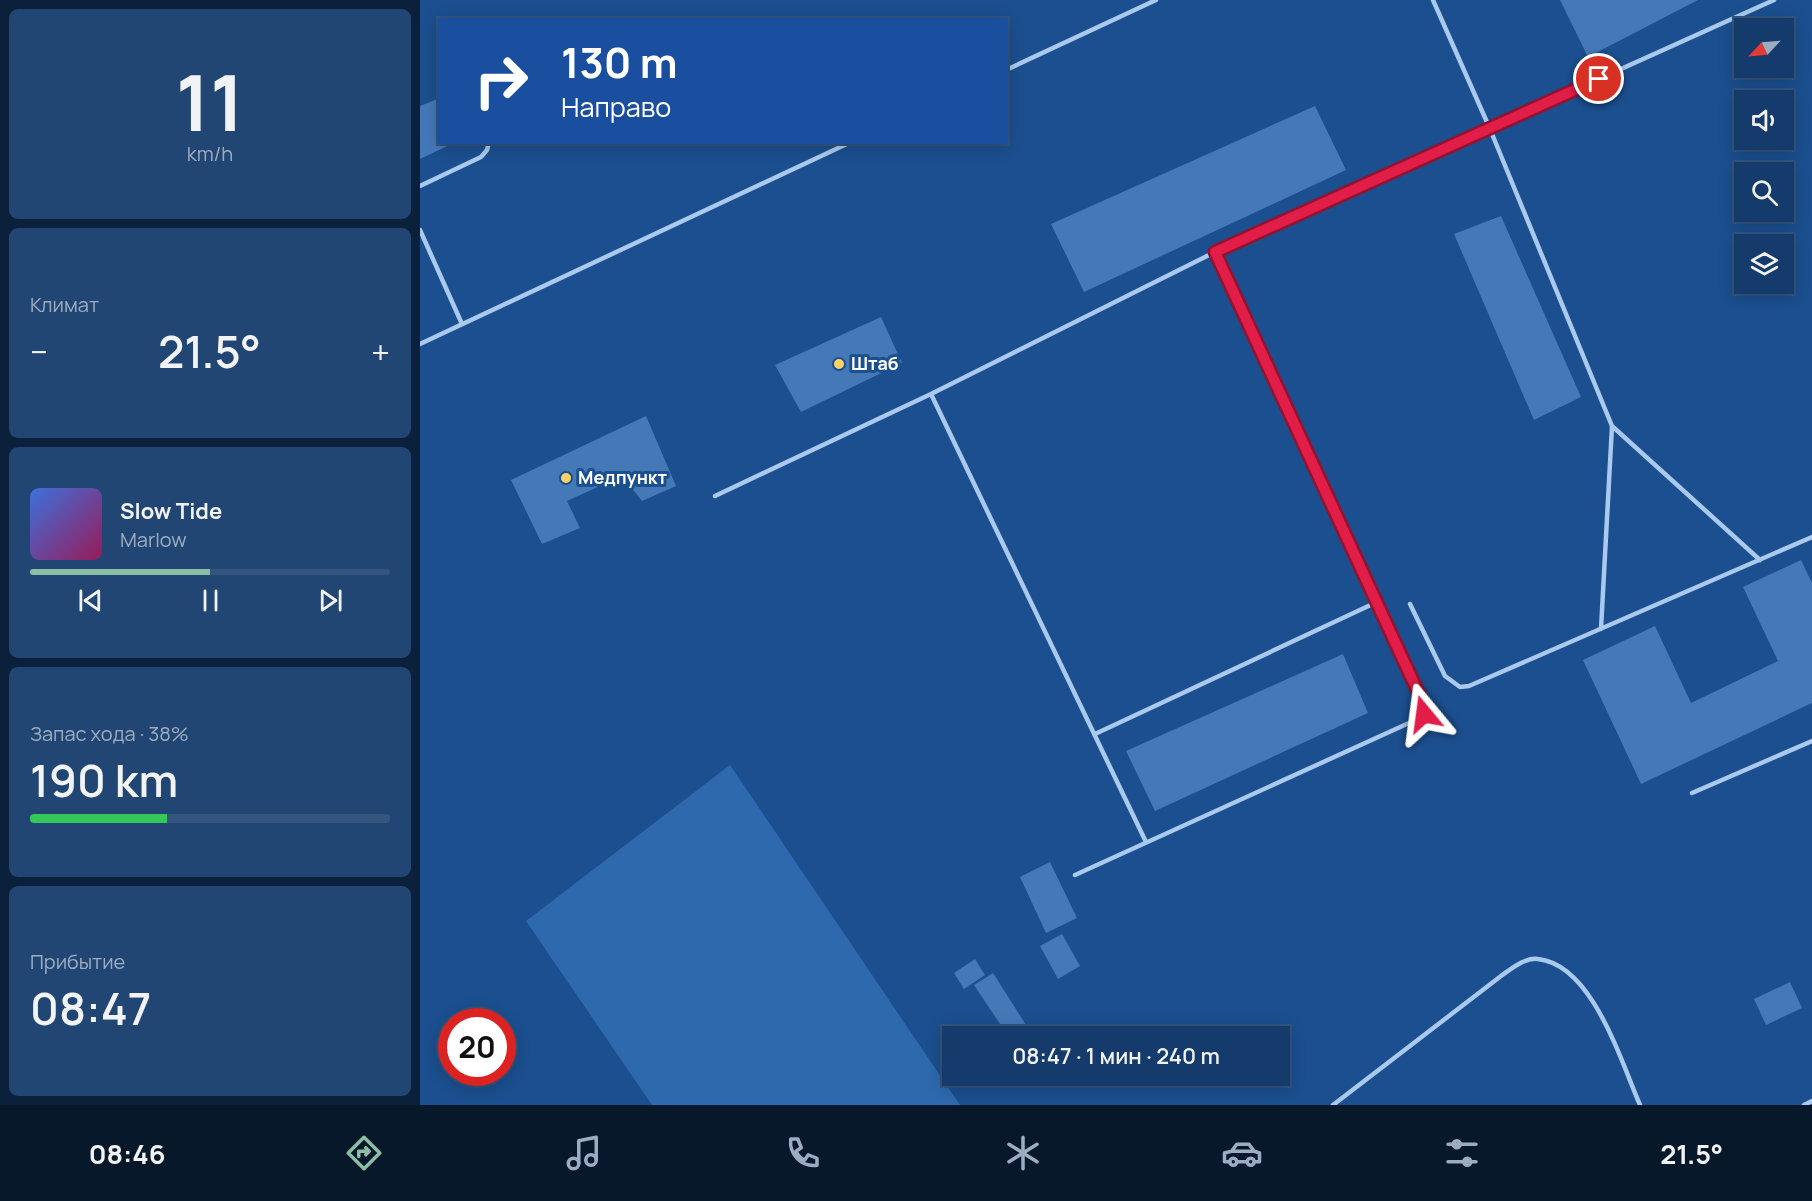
<!DOCTYPE html>
<html lang="ru">
<meta charset="utf-8">
<style>
:root{--surface:#143b6b;--page:#214673;--text:#f1f3f6;--muted:#9dadc1;--line:#33557e;--accent:#8abfa5}
body{margin:0;font-family:Manrope,sans-serif;background:var(--page);color:var(--text);height:100vh;display:flex;flex-direction:column;font-size:22px;white-space:nowrap}
*{box-sizing:border-box;margin:0}
p{font-size:20px;color:var(--muted)}
.icon{flex:none;width:33px;height:33px;fill:none;stroke:currentColor;stroke-width:2;stroke-linecap:round;stroke-linejoin:round}
.map{position:relative;flex:1;overflow:hidden}
.side{display:flex;flex-direction:column;gap:9px;padding:9px;background:#0b203b;width:420px}
.side>*{flex:none}
.banner{position:absolute;left:18px;top:18px;width:570px;height:126px;border-radius:0px;box-shadow:0 3px 15px #0003,0 0 0 2px var(--line);background:#1a4fa0;color:#fff;overflow:hidden}
.needle{width:39px;rotate:244deg}
.fabs{position:absolute;left:1314px;top:18px;display:grid;gap:12px}
.fabs a{display:grid;place-items:center;width:60px;height:60px;border-radius:0px;background:var(--surface);box-shadow:0 3px 15px #0003,0 0 0 2px var(--line);font-size:30px}
.speed{position:absolute;left:18px;top:1008px;display:flex;gap:12px;font-size:30px;font-weight:700;text-align:center}
.speed>*{display:grid;place-content:center;width:78px;height:78px;border-radius:50%;background:var(--surface);box-shadow:0 3px 15px #0003,0 0 0 2px var(--line);line-height:1}
.speed .limit{border:9px solid #d22;background:#fff;color:#111}
.pin{position:absolute;display:grid;place-items:center;width:51px;height:51px;color:#fff;margin:-26px;border:3px solid #fff;border-radius:50%;box-shadow:0 2px 6px #0007}
.me{position:absolute;width:66px;margin:-33px;rotate:344deg;stroke-linejoin:round;filter:drop-shadow(0 0 4px #0008)}
.turn{display:flex;align-items:center;gap:21px;height:126px;padding:0 24px;font-size:27px}
.turn .icon{width:78px;height:78px;stroke-width:2.5}
.turn b{display:block;font-size:42px;line-height:51px}
.big{font-size:45px;font-weight:600;line-height:1.1}
.side .widget{flex:1;display:flex;flex-direction:column;justify-content:center;gap:9px;min-width:0;padding:0 21px;border-radius:9px;background:var(--page)}
.side .dial{align-items:center;gap:0}
.dial b{font-size:78px;line-height:1}
.song{display:flex;align-items:center;gap:18px}
.cover{width:72px;height:72px;border-radius:9px;background:linear-gradient(135deg,hsl(220 70% 55%),hsl(330 70% 35%))}
.played{height:6px;border-radius:3px;background:linear-gradient(90deg,var(--accent) 50%,var(--line) 50%)}
.keys{display:flex;justify-content:space-around;direction:ltr}
.heat{display:flex;justify-content:space-between;align-items:center;font-size:33px;direction:ltr}
.charge{height:9px;border-radius:4px;background:linear-gradient(90deg,#34c759 38%,var(--line) 0)}
.trip{position:absolute;left:522px;top:1026px;width:348px;height:60px;border-radius:0px;background:var(--surface);box-shadow:0 3px 15px #0003,0 0 0 2px var(--line);font-weight:600;line-height:60px;text-align:center}
.dock{display:flex;height:96px;justify-content:space-around;align-items:center;background:#08182b;color:var(--muted)}
.dock .icon{width:42px;height:42px}
.dock .on{color:var(--accent)}
.dock b{font-size:27px;color:var(--text)}
main{display:flex;flex:1;min-height:0}
.map>svg:first-child{display:block}
.green{fill:#2e69ad}
.building{fill:#4478b7}
.lines{fill:none;stroke-linecap:round;stroke-linejoin:round}
.service{stroke:#a9c9ee;stroke-width:4.5}
.route-casing{stroke:#92132f;stroke-width:15}
.route{stroke:#e11d48;stroke-width:10}
.poi-dot{fill:#ffd166;stroke:#1b4f8f;stroke-width:2}
.labels{text-anchor:middle;stroke-width:6;stroke-linejoin:round;paint-order:stroke}
.poi-label{font-size:18px;font-weight:bold;fill:#fff;stroke:#1b4f8f;text-anchor:start}
</style>
<main>
<section class="side">
<div class="widget dial"><b>11</b><p>km/h</p></div>
<div class="widget"><p>Климат</p>
<div class="heat"><a>−</a><b class="big">21.5°</b><a>+</a></div>
</div>
<div class="widget">
<div class="song"><i class="cover"></i><div><b>Slow Tide</b><p>Marlow</p></div></div>
<div class="played"></div>
<div class="keys"><svg class="icon" aria-label="previous" viewBox="0 0 24 24"><path d="M18 5L8 12l10 7zM5 5v14"/></svg><svg class="icon" aria-label="pause" viewBox="0 0 24 24"><path d="M8 5v14M16 5v14"/></svg><svg class="icon" aria-label="next" viewBox="0 0 24 24"><path d="M6 5l10 7-10 7zM19 5v14"/></svg></div>
</div>
<div class="widget"><p>Запас хода · 38%</p><b class="big">190 km</b><div class="charge"></div></div>
<div class="widget"><p>Прибытие</p><b class="big">08:47</b></div>
</section>
<div class="map">
<svg width="1392" height="1105" viewBox="0 0 1392 1105">
<rect width="100%" height="100%" fill="#1b4f8f"/>
<path class="green" d="M310,765L540,1105H232L106,921Z"/>
<path class="building" d="M1140,0H1278L1168,57Z
M20,98V142H36L0,159V106Z
M895,106L926,170L664,292L631,224Z
M1081,216L1161,397L1114,420L1034,234Z
M461,317L482,363L381,412L355,365Z
M226,416L256,486L222,501L202,476L147,501L160,528L122,544L91,480Z
M1381,560L1392,583V703L1221,784L1163,660L1235,626L1271,703L1358,661L1323,587Z
M923,654L948,713L735,811L706,751Z
M630,862L657,918L626,933L600,877Z
M642,934L660,966L638,979L620,946Z
M555,959L565,975L544,989L534,973Z
M573,973L613,1036H588L554,985Z
M1370,982L1382,1008L1346,1025L1334,999Z"/>
<g class="lines">
<path class="service" d="M1013,0L1070,129L1192,426L1340,560
M586,70L736,0
M0,186L61,157L67,150L69,142
M0,230L42,324
M0,344L431,142
M511,394L726,842
M295,496L511,394L795,252L1354,0
M990,604L1025,676L1040,687L1049,686L1392,537
M1181,629L1192,426
M675,734L957,602
M1272,793L1392,741
M655,875L1000,718L1005,709L795,252
M913,1105L1081,976C1091,969 1105,957 1118,959C1173,965 1201,1062 1220,1105
M1384,1105L1392,1101"/>
</g>
<g class="lines">
<defs>
<path id="route" d="M1004,714V705L795,252L1179,79"/>
</defs>
<use href="#route" class="route-casing"/>
<use href="#route" class="route"/>
</g>
<g class="poi-dot">
<circle cx="419" cy="364" r="6"/>
<circle cx="146" cy="478" r="6"/>
</g>
<g class="labels">
<g class="poi-label">
<text x="431" y="370">Штаб</text>
<text x="158" y="484">Медпункт</text>
</g>
</g>
</svg>
<div class="fabs">
<a><svg class="needle" viewBox="-14 -14 28 28"><path d="M0-13l5 13h-10z" fill="#e53935"/><path d="M0 13l5-13h-10z" fill="#9dadc1"/></svg></a>
<a><svg class="icon" aria-label="sound" viewBox="0 0 24 24"><path d="M4 9h4l5-4v14l-5-4H4zM17 9q2 3 0 6"/></svg></a>
<a><svg class="icon" aria-label="search" viewBox="0 0 24 24"><circle cx="10" cy="10" r="6"/><path d="M15 15l6 6"/></svg></a>
<a><svg class="icon" aria-label="layers" viewBox="0 0 24 24"><path d="M12 4l9 5-9 5-9-5zM3 14l9 5 9-5"/></svg></a>
</div>
<div class="speed"><div class="limit">20</div></div>
<div class="pin" style="left:1179px;top:79px;background:#d93025"><svg class="icon" aria-label="arrive" viewBox="0 0 24 24"><path d="M6 21V4h12l-3 4 3 4H6"/></svg></div>
<svg class="me" style="left:1004px;top:714px" viewBox="-20 -20 40 40"><path d="M0-17L14 15 0 8-14 15z" fill="#e11d48" stroke="#fff" stroke-width="4"/></svg>
<div class="trip">08:47 · 1 мин · 240 m</div>
<div class="banner">
<div class="turn"><svg class="icon" aria-label="right" viewBox="0 0 24 24"><path d="M7 20v-9h11M14 6l5 5-5 5"/></svg><div><b>130 m</b>Направо</div></div>
</div>
</div>
</main>
<nav class="dock">
<b>08:46</b>
<svg class="icon on" aria-label="directions" viewBox="0 0 24 24"><path d="M12 3l9 9-9 9-9-9zM9 14v-3h6M13 9l2 2-2 2"/></svg>
<svg class="icon" aria-label="music" viewBox="0 0 24 24"><path d="M9 18V5l10-2v13"/><circle cx="6" cy="18" r="3"/><circle cx="16" cy="16" r="3"/></svg>
<svg class="icon" aria-label="phone" viewBox="0 0 24 24"><path d="M5 4h4l2 5-3 2q2 4 5 5l2-3 5 2v4C11 20 4 13 5 4z"/></svg>
<svg class="icon" aria-label="climate" viewBox="0 0 24 24"><path d="M12 3v18M4 7l16 10M4 17L20 7"/></svg>
<svg class="icon" aria-label="car" viewBox="0 0 24 24"><path d="M5 17H2v-5l4-1 3-4h7l3 4 3 1v5h-3M9 17h6M6 11h13"/><circle cx="7" cy="17" r="2"/><circle cx="17" cy="17" r="2"/></svg>
<svg class="icon" aria-label="filters" viewBox="0 0 24 24"><path d="M4 7h16M4 17h16"/><circle cx="9" cy="7" r="2"/><circle cx="15" cy="17" r="2"/></svg>
<b>21.5°</b>
</nav>
